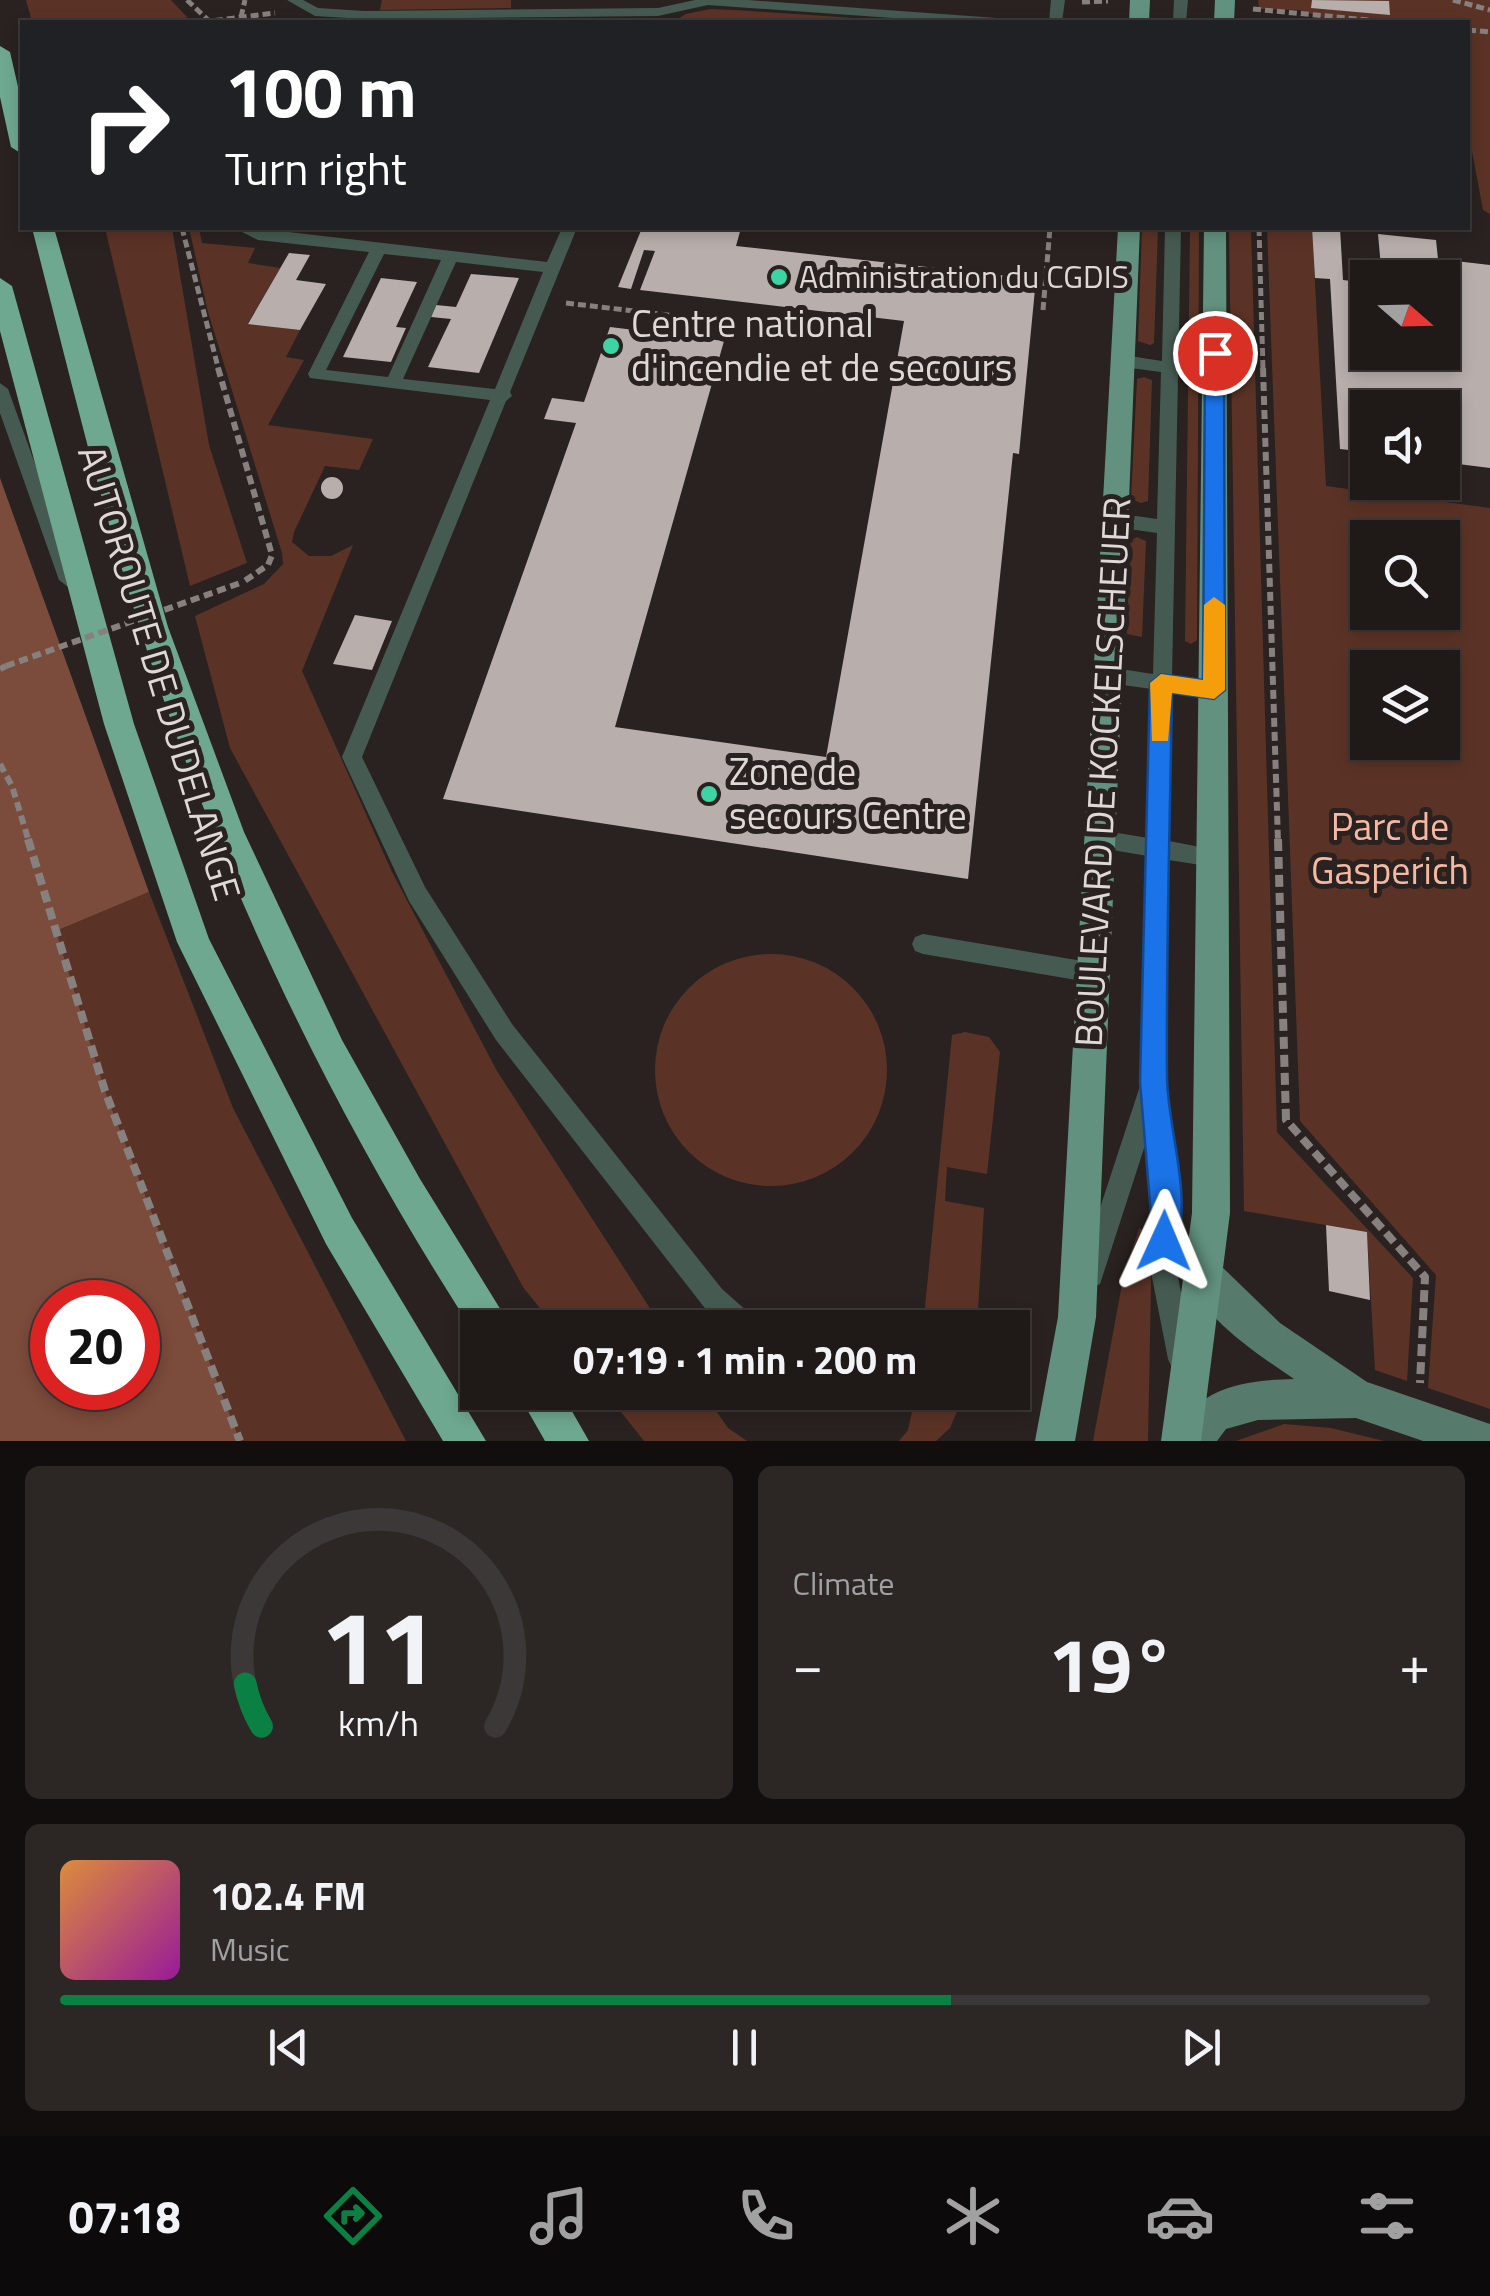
<!DOCTYPE html>
<meta charset="utf-8">
<style>
:root{--surface:#1f1a18;--page:#2c2725;--text:#f1f3f6;--muted:#a1a1a2;--line:#3c3837;--accent:#0b8043}
body{margin:0;font-family:"Titillium Web",sans-serif;background:var(--page);color:var(--text);height:100vh;display:flex;flex-direction:column;font-size:38px;white-space:nowrap}
*{box-sizing:border-box;margin:0}
p{font-size:32px;color:var(--muted)}
.icon{flex:none;width:55px;height:55px;fill:none;stroke:currentColor;stroke-width:2;stroke-linecap:round;stroke-linejoin:round}
.map{position:relative;height:1441px;overflow:hidden}
.sheet{display:flex;flex-direction:column;gap:25px;padding:25px;background:#110e0d;flex:1}
.sheet>*{flex:none}
.banner{position:absolute;left:20px;top:20px;width:1450px;height:210px;border-radius:0px;box-shadow:0 5px 15px #0003,0 0 0 2px var(--line);background:#202124;color:#fff;overflow:hidden}
.needle{width:65px;rotate:110deg}
.controls{position:absolute;left:1350px;top:260px;display:grid;gap:20px}
.controls a{display:grid;place-items:center;width:110px;height:110px;border-radius:0px;background:var(--surface);box-shadow:0 5px 15px #0003,0 0 0 2px var(--line);font-size:50px}
.speed{position:absolute;left:30px;top:1280px;display:flex;gap:20px;font-size:50px;font-weight:700;text-align:center}
.speed>*{display:grid;place-content:center;width:130px;height:130px;border-radius:50%;background:var(--surface);box-shadow:0 5px 15px #0003,0 0 0 2px var(--line);line-height:1}
.speed .limit{border:15px solid #d22;background:#fff;color:#111}
.pin{position:absolute;display:grid;place-items:center;width:85px;height:85px;color:#fff;margin:-42px;border:5px solid #fff;border-radius:50%;box-shadow:0 2px 10px #0007}
.me{position:absolute;width:110px;margin:-55px;rotate:1deg;stroke-linejoin:round;filter:drop-shadow(0 0 8px #0008)}
.turn{display:flex;align-items:center;gap:35px;height:210px;padding:0 40px;font-size:45px}
.turn .icon{width:130px;height:130px;stroke-width:2.5}
.turn b{display:block;font-size:70px;line-height:85px}
.big{font-size:75px;font-weight:700;line-height:1.1}
.sheet .widget{flex:1;display:flex;flex-direction:column;justify-content:center;gap:15px;min-width:0;padding:0 35px;border-radius:15px;background:var(--page)}
.sheet .dial{align-items:center;gap:0}
.dial svg{height:260px;overflow:visible;fill:none;stroke:var(--line);stroke-width:7;stroke-linecap:round;text-anchor:middle}
.dial text{fill:var(--text);stroke:none}
.song{display:flex;align-items:center;gap:30px}
.cover{width:120px;height:120px;border-radius:15px;background:linear-gradient(135deg,hsl(30 70% 55%),hsl(300 70% 35%))}
.played{height:10px;border-radius:5px;background:linear-gradient(90deg,var(--accent) 65%,var(--line) 65%)}
.keys{display:flex;justify-content:space-around;direction:ltr}
.heat{display:flex;justify-content:space-between;align-items:center;font-size:55px;direction:ltr}
.sheet .tiles{flex:1;display:grid;gap:25px;grid-template-columns:1fr 1fr}
.widget:last-child{grid-column:span 2}
.trip{position:absolute;left:460px;top:1310px;width:570px;height:100px;border-radius:0px;background:var(--surface);box-shadow:0 5px 15px #0003,0 0 0 2px var(--line);font-weight:700;line-height:100px;text-align:center}
.dock{display:flex;height:160px;justify-content:space-around;align-items:center;background:#0c0a0a;color:var(--muted)}
.dock .icon{width:70px;height:70px}
.dock .active{color:var(--accent)}
.dock b{font-size:45px;color:var(--text)}
.map>svg:first-child{display:block}
.green{fill:#5b3326;fill-rule:evenodd}
.forest{fill:#7b4b3b;fill-rule:evenodd}
.building{fill:#b8afac}
.lines{fill:none;stroke-linecap:round;stroke-linejoin:round}
.path-far2{stroke:#86807e;stroke-width:5;stroke-dasharray:8 4;stroke-linecap:butt}
.path-far1{stroke:#86807e;stroke-width:6;stroke-dasharray:9 5;stroke-linecap:butt}
.path{stroke:#86807e;stroke-width:8;stroke-dasharray:12 6;stroke-linecap:butt}
.lane{fill:#455b52;fill-rule:evenodd}
.secondary{fill:#567a6b;fill-rule:evenodd}
.primary{fill:#62927f;fill-rule:evenodd}
.highway{fill:#6ea890;fill-rule:evenodd}
.path-bridge{stroke:#86807e;stroke-width:6;stroke-dasharray:9 5;stroke-linecap:butt}
.route{fill:#1a73e8;stroke:#114b97;stroke-width:2.5}
.slow{fill:#f59e0b}
.poi-dot{fill:#3cd4a4;stroke:#292220;stroke-width:4}
.labels{text-anchor:middle;stroke-width:10;stroke-linejoin:round;paint-order:stroke}
.far-poi-label{font-size:32px;fill:#ded9d7;stroke:#292220;text-anchor:start}
.poi-label{font-size:38px;fill:#ded9d7;stroke:#292220;text-anchor:start}
.street-label{font-size:38px;fill:#ded9d7;stroke:#292220}
.park-label{font-size:38px;fill:#f7b8a2;stroke:#292220}
</style>
<div class="map">
<svg width="1490" height="1441" viewBox="0 0 1490 1441">
<rect width="100%" height="100%" fill="#292220"/>
<path class="green" d="M26,0H171L187,17L182,22H32Z
M382,0H511V8L380,10Z
M1258,0H1490V214L1483,210L1468,130V22H1336L1299,10L1259,9Z
M710,9L736,10L914,22H672L686,14Z
M105,228H172L209,445L247,563L190,586Z
M189,228H199L202,243L255,248L248,263L280,268L248,323L300,330L286,357L304,360L268,425L373,439L359,470L325,466L294,532L292,542L309,556H331L353,545L302,671L392,872L497,1071L662,1327H555L523,1287L230,748L195,616L264,584L283,564L282,553L208,312Z
M1142,228H1158L1154,343L1150,345L1138,341Z
M1190,228H1199L1197,640L1191,644L1185,641Z
M1229,228H1251L1277,1132L1413,1278L1407,1381L1375,1370L1367,1232L1244,1211Z
M1267,228H1312L1326,486L1490,508V1409L1428,1388L1436,1275L1300,1121ZM1368,538H1442V612H1368ZM1368,668H1442V742H1368Z
M1144,377L1152,380L1148,501L1141,503L1131,499L1137,379Z
M1137,537L1146,541L1142,637L1127,634L1130,541Z
M149,892L233,1108L406,1441H240L105,1091L56,931Z
M655 1070a116 116 0 1 1 232 0a116 116 0 1 1-232 0Z
M965,1032L989,1037L1000,1052L987,1174L947,1167L945,1201L984,1208L977,1327H923L952,1035Z
M1139,1228L1152,1234L1148,1441H1093L1123,1279Z
M606,1393H704L728,1428L747,1441H644Z
M916,1393H965L950,1428L936,1441H899L908,1430Z
M1284,1424L1331,1428L1384,1441H1236Z"/>
<path class="forest" d="M0,478L149,892L56,931L105,1091L240,1441H0ZM52,1302H138V1388H52Z"/>
<path class="building" d="M1312,0L1389,1L1390,15L1311,8Z
M642,228H741L736,246L1036,279L1019,454L1013,453L968,879L443,799L576,423L544,419L552,398L584,402L610,327L724,341L615,727L826,757L904,321L640,290L655,251L644,250L631,289L618,287Z
M1312,228H1340L1343,280L1368,283V352H1442V278H1382L1378,234L1436,240L1438,259L1490,265V468L1442,462V408H1368V452L1340,449L1330,279L1315,278Z
M289,253L310,255L296,280L326,284L300,330L248,324Z
M471,274L519,278L479,373L428,367L451,319L431,317L436,305L456,307Z
M381,278L417,282L396,327L406,328L391,362L343,357Z
M321 488a11 11 0 1 1 22 0a11 11 0 1 1-22 0Z
M355,615L392,621L372,670L333,664Z
M1326,1225L1367,1232L1370,1300L1329,1291Z"/>
<g class="lines">
<path class="path-far2" d="M187,0L208,20
M1453,0L1490,10
M1082,2L1108,1
M1253,9L1389,22
M241,17L245,0
M203,22L275,13
M1468,30L1490,32
M182,228L219,371
M1259,228L1263,371
M566,303L736,323
M1043,310L1050,228"/>
<path class="path-far1" d="M218,368L272,555L268,565L243,582
M1263,368L1278,842
M0,669L6,666
M0,764L12,786L29,842"/>
<path class="path" d="M28,839L105,1091L240,1441
M1278,839L1286,1120L1425,1277L1420,1383"/>
<path class="lane" d="M287,0H303L318,8L364,11L658,8L695,0H748L997,18L1004,22H949L708,5L658,16L364,19L315,16Z
M1051,0H1065L1062,22H1049Z
M1174,0H1188L1186,22H1173Z
M234,228H254L547,262L562,228H577L510,392L512,396L506,401L362,757L425,887L512,1024L722,1289L756,1319L760,1328H727L704,1307L496,1040L409,901L342,757L490,400L310,378L308,374L369,252L258,240ZM384,254L441,260L388,377L326,370ZM456,262L543,272L495,389L403,379Z
M1165,228H1181L1172,676L1221,684L1224,690L1221,696L1214,698L1172,692L1169,841L1221,851L1224,858L1221,865L1213,867L1169,860L1165,1082L1177,1178V1272L1194,1359L1190,1368L1181,1372L1172,1368L1168,1359L1151,1272L1153,1178L1148,1136L1100,1284L1091,1288L1082,1284L1078,1275L1141,1083L1148,856L1100,848L1093,845L1089,839L1093,833L1100,830L1148,838L1152,689L1108,683L1101,680L1098,675L1101,670L1108,667L1153,674L1157,533L1115,527L1106,520L1115,513L1157,519L1161,372L1123,367L1115,361L1123,355L1162,361Z
M0,383L8,389L77,580L75,585L68,587L59,580L0,413Z
M923,934L1094,963L1102,966L1105,973L1102,980L1094,983L923,954L915,951L912,944L915,937Z"/>
<path class="secondary" d="M1205,1257L1218,1263L1280,1323L1367,1382L1490,1424V1441H1423L1356,1418L1258,1420L1226,1429L1217,1441H1171C1193,1388 1242,1380 1294,1379C1257,1354 1204,1319 1186,1276L1192,1263Z"/>
<path class="primary" d="M1130,0H1150L1149,22H1129Z
M1215,0H1235L1234,22H1214Z
M1118,228H1140L1096,1317L1075,1441H1035L1058,1317Z
M1204,228H1226L1230,1213L1201,1441H1161L1192,1213Z"/>
<path class="highway" d="M0,46L10,52L22,104V154L11,147L0,97Z
M32,228H54L168,627L244,832L342,1040L420,1179L512,1328H478V1339C347,1137 240,922 162,695C109,542 72,384 32,228Z
M0,278L12,286L134,724L209,939L352,1218L486,1441H443L326,1244L177,942L104,724L0,331Z
M517,1392H561L589,1441H545Z"/>
<path class="path-bridge" d="M6,666L243,582"/>
</g>
<path class="route" d="M1215,347L1224,353L1225,690L1214,699L1172,693C1170,821 1166,949 1167,1076C1167,1128 1195,1202 1174,1251L1164,1255L1154,1251L1140,1082L1150,683L1161,674L1203,680L1205,353Z"/>
<path class="slow" d="M1214,597L1225,605V690L1214,699L1172,693L1168,741H1152L1150,683L1161,674L1203,680L1204,605Z"/>
<g class="poi-dot">
<circle cx="779" cy="277" r="10"/>
<circle cx="611" cy="346" r="10"/>
<circle cx="709" cy="794" r="10"/>
</g>
<g class="labels">
<g class="far-poi-label">
<text x="799" y="288">Administration du CGDIS</text>
</g>
<g class="poi-label">
<text x="631" y="337">Centre national<tspan x="631" dy="44">d'incendie et de secours</tspan></text>
<text x="729" y="785">Zone de<tspan x="729" dy="44">secours Centre</tspan></text>
</g>
<g class="street-label">
<text transform="translate(159 673) rotate(73)" y="13">AUTOROUTE DE DUDELANGE</text>
<text transform="translate(1103 772) rotate(-87)" y="13">BOULEVARD DE KOCKELSCHEUER</text>
</g>
<g class="park-label">
<text x="1390" y="840">Parc de<tspan x="1390" dy="44">Gasperich</tspan></text>
</g>
</g>
</svg>
<div class="controls">
<a><svg class="needle" viewBox="-14 -14 28 28"><path d="M0-13l5 13h-10z" fill="#e53935"/><path d="M0 13l5-13h-10z" fill="#a1a1a2"/></svg></a>
<a><svg class="icon" aria-label="sound" viewBox="0 0 24 24"><path d="M4 9h4l5-4v14l-5-4H4zM17 9q2 3 0 6"/></svg></a>
<a><svg class="icon" aria-label="search" viewBox="0 0 24 24"><circle cx="10" cy="10" r="6"/><path d="M15 15l6 6"/></svg></a>
<a><svg class="icon" aria-label="layers" viewBox="0 0 24 24"><path d="M12 4l9 5-9 5-9-5zM3 14l9 5 9-5"/></svg></a>
</div>
<div class="speed"><div class="limit">20</div></div>
<div class="pin" style="left:1215px;top:353px;background:#d93025"><svg class="icon" aria-label="arrive" viewBox="0 0 24 24"><path d="M6 21V4h12l-3 4 3 4H6"/></svg></div>
<svg class="me" style="left:1164px;top:1241px" viewBox="-20 -20 40 40"><path d="M0-17L14 15 0 8-14 15z" fill="#1a73e8" stroke="#fff" stroke-width="4"/></svg>
<div class="trip">07:19 · 1 min · 200 m</div>
<div class="banner">
<div class="turn"><svg class="icon" aria-label="right" viewBox="0 0 24 24"><path d="M7 20v-9h11M14 6l5 5-5 5"/></svg><div><b>100 m</b>Turn right</div></div>
</div>
</div>
<section class="sheet">
<div class="tiles">
<div class="widget dial"><svg viewBox="0 0 100 80">
<path d="M14 69A42 42 0 1 1 86 69"/>
<path d="M14 69A42 42 0 0 1 9 56" stroke="#0b8043"/>
<text x="50" y="56" font-size="32" font-weight="700">11</text>
<text x="50" y="72" font-size="11">km/h</text>
</svg></div>
<div class="widget"><p>Climate</p>
<div class="heat"><a>−</a><b class="big">19°</b><a>+</a></div>
</div>
<div class="widget">
<div class="song"><i class="cover"></i><div><b>102.4 FM</b><p>Music</p></div></div>
<div class="played"></div>
<div class="keys"><svg class="icon" aria-label="previous" viewBox="0 0 24 24"><path d="M18 5L8 12l10 7zM5 5v14"/></svg><svg class="icon" aria-label="pause" viewBox="0 0 24 24"><path d="M8 5v14M16 5v14"/></svg><svg class="icon" aria-label="next" viewBox="0 0 24 24"><path d="M6 5l10 7-10 7zM19 5v14"/></svg></div>
</div>
</div>
</section>
<nav class="dock">
<b>07:18</b>
<svg class="icon active" aria-label="directions" viewBox="0 0 24 24"><path d="M12 3l9 9-9 9-9-9zM9 14v-3h6M13 9l2 2-2 2"/></svg>
<svg class="icon" aria-label="music" viewBox="0 0 24 24"><path d="M9 18V5l10-2v13"/><circle cx="6" cy="18" r="3"/><circle cx="16" cy="16" r="3"/></svg>
<svg class="icon" aria-label="phone" viewBox="0 0 24 24"><path d="M5 4h4l2 5-3 2q2 4 5 5l2-3 5 2v4C11 20 4 13 5 4z"/></svg>
<svg class="icon" aria-label="climate" viewBox="0 0 24 24"><path d="M12 3v18M4 7l16 10M4 17L20 7"/></svg>
<svg class="icon" aria-label="car" viewBox="0 0 24 24"><path d="M5 17H2v-5l4-1 3-4h7l3 4 3 1v5h-3M9 17h6M6 11h13"/><circle cx="7" cy="17" r="2"/><circle cx="17" cy="17" r="2"/></svg>
<svg class="icon" aria-label="filters" viewBox="0 0 24 24"><path d="M4 7h16M4 17h16"/><circle cx="9" cy="7" r="2"/><circle cx="15" cy="17" r="2"/></svg>
</nav>
